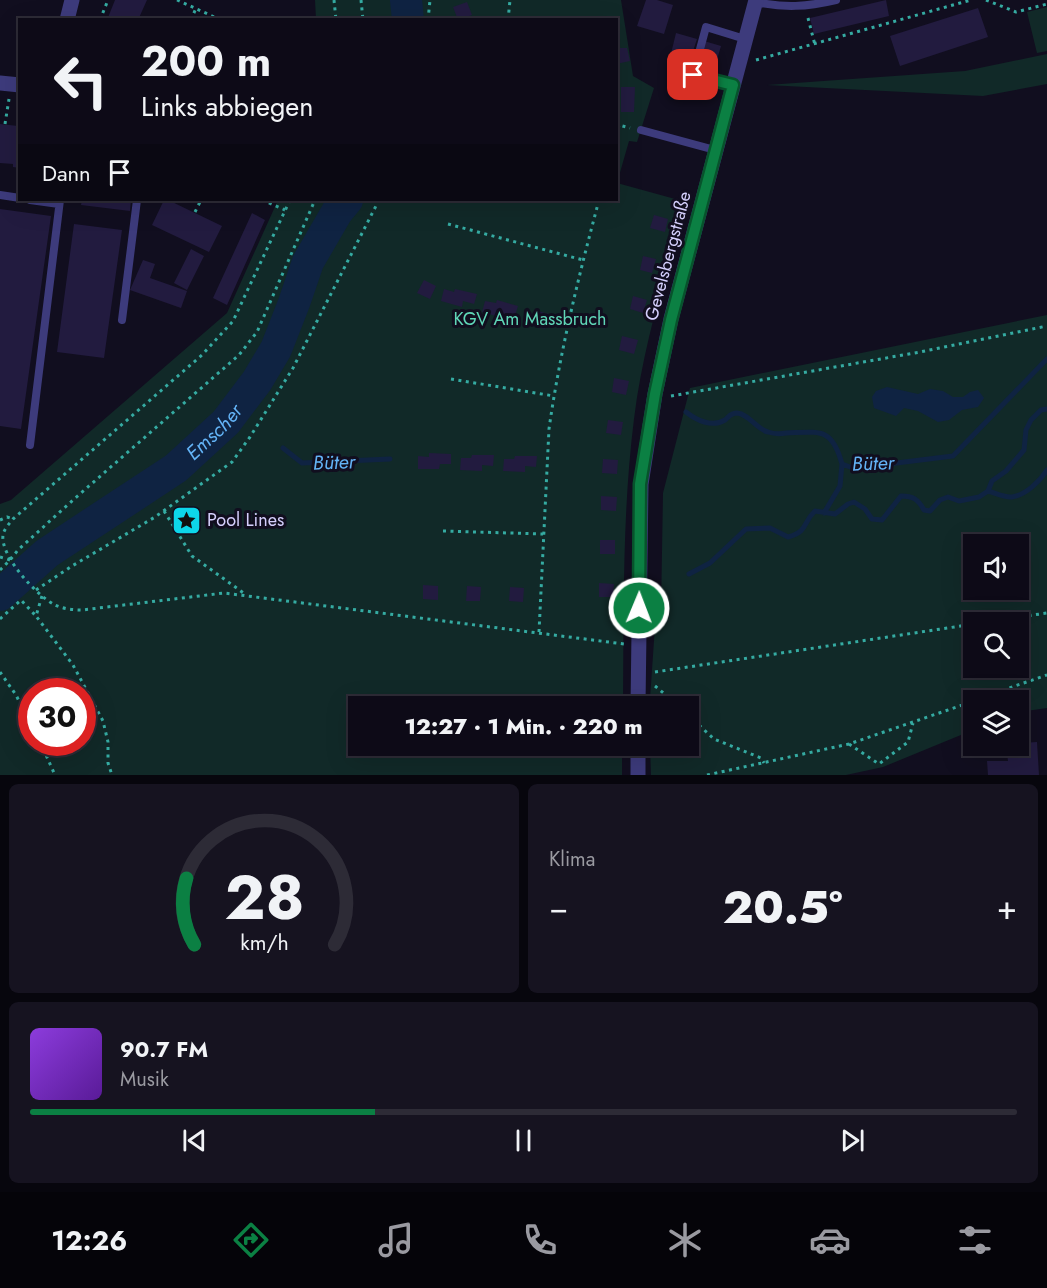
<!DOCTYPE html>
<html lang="de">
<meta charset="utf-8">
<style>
:root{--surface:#0d0a17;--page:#161320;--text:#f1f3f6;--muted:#9a9aa1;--line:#2d2b36;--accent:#0b8043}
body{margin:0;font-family:Jost,sans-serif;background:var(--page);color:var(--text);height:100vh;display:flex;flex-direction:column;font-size:22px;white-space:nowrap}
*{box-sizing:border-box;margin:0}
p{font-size:20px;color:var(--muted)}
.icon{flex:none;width:33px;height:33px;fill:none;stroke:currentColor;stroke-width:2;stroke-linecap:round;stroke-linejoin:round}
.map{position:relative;height:775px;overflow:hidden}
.details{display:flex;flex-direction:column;gap:9px;padding:9px;background:#07060d;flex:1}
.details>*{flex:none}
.hud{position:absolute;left:18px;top:18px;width:600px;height:183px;border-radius:0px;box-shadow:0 6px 24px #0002,0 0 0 2px var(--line);background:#0d0a17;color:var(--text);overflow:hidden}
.fabs{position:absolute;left:963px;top:534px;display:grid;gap:12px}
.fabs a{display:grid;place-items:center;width:66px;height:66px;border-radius:0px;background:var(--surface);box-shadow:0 6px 24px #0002,0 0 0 2px var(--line);font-size:30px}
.speed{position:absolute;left:18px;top:678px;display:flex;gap:12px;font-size:30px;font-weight:700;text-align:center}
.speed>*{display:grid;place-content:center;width:78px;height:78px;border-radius:50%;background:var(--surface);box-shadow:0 6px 24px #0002,0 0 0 2px var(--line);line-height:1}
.speed .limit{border:9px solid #d22;background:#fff;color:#111}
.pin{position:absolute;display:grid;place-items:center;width:51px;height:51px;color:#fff;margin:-26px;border-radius:12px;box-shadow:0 3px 9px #0006}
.me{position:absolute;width:66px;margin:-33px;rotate:1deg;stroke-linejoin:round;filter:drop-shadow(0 0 4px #0008)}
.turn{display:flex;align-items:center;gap:21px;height:126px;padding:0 24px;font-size:27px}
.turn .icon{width:78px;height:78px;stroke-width:2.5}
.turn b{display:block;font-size:42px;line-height:51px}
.then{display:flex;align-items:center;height:57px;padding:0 24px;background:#0003;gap:12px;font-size:22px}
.big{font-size:45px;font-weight:800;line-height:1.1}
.details .card{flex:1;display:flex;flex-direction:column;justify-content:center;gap:9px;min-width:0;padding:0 21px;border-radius:9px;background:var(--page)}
.details .dial{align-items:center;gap:0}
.dial svg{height:156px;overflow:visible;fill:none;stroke:var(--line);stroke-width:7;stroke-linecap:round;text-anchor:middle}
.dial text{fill:var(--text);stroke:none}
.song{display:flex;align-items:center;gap:18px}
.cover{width:72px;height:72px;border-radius:9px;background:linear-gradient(135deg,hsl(270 70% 55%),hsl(270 70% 35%))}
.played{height:6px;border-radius:3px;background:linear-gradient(90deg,var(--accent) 35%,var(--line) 35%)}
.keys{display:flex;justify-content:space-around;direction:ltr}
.heat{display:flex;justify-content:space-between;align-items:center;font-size:33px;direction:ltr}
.details .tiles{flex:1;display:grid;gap:9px;grid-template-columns:1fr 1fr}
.card:last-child{grid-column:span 2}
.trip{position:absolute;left:348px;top:696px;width:351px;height:60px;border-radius:0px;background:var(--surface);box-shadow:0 6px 24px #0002,0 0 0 2px var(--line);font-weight:800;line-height:60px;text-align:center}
.dock{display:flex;height:96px;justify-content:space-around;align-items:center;background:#050409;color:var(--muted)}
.dock .icon{width:42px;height:42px}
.dock .selected{color:var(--accent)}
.dock b{font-size:27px;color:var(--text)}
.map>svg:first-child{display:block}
.green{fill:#112928;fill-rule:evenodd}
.water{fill:#0f2342}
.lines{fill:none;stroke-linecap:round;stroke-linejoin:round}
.stream{stroke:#0f2342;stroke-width:5}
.river{stroke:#0f2342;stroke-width:32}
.building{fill:#221b3f}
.path{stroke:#35aba2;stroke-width:3;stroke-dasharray:3 4.5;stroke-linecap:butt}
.service{stroke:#3d3b7c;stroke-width:8}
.minor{stroke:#3d3b7c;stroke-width:15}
.route-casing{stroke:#07532c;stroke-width:15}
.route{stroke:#0b8043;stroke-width:10}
.labels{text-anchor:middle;stroke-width:6;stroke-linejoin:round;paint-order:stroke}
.street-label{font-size:18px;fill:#d4cffc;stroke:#110e1f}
.park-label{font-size:18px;fill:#60d7b8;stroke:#110e1f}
.poi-label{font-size:18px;fill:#d4cffc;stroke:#110e1f;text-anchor:start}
.water-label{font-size:20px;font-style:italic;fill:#63b3f6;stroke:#110e1f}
</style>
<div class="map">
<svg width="1047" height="775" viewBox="0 0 1047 775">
<rect width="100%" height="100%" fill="#110e1f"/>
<path class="green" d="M315,0H621L633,76L654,88L637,142L629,141L617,183L686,202C666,274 643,345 634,419C622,514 624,611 623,706H358V746H622V775H0V504L11,500L227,313L278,200H616V20L316,19ZM32,692H82V742H32Z
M1047,7V51L1037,53L1027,12Z
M1047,54V84L983,96L767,85L965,71Z
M1047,315V708L1019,712L1018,700H974L973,730L883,767L846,775H651L650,746H688V706H650V699L655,626L661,610L663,493L690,388ZM974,544H1018V590H974ZM974,622H1018V668H974Z"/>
<path class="water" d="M887,387L918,394L930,389L943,391L953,397H963L970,392L978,390L984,398L978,407L962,410L949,420L938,422L918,411L904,408L896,416L874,408L872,397L876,391Z"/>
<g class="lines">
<path class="stream" d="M234,411L241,419
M686,412C696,420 712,428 725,420C729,417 730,413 737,413C749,414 756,429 768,432C774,434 780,434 786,433C820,432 832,427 842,464L850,467H864L953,456L1047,359
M283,448L302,463L390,459
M988,491L992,481L1006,471L1024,450L1026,430L1031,420L1041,410L1047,409
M824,513L840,486L842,464
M689,574L710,563L746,529L770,528L788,537C809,531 802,523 815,511L835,514L848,504L854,502L865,509L872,519L882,520L901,496C913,496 918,499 924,510L930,511L940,500L948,497L959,501L979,497L988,491C995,493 1005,498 1012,497C1026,495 1040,481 1047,470"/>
<g class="river">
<path d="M406,0L408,20"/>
<path id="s1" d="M0,595L47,553L176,468L226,422L257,381L276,349L294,303L308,262L337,212L347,200"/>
</g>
</g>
<path class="building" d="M115,0H147L138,20H107Z
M646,0H657L673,5L664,34L637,26Z
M886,0L889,16L814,34L810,18Z
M467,2L472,15L458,20L453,7Z
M978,8L988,37L900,66L890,36Z
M676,33L697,39L685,75L667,70Z
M704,41L721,46L716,63L699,58Z
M616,48H627L630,61L616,64Z
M621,87H635L634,112H621Z
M0,124L18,126L17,135H20V168L13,167V164L0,163Z
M82,200H131L130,211L81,205Z
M164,200H168L222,226L209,252L152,225Z
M0,209L51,216L21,429L0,426Z
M252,213L265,220L227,305L213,298Z
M654,215L668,219L665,232L650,228Z
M74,224L122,230L104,358L57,352Z
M191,249L204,256L187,290L174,283Z
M643,256L656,259L652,273L640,270Z
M143,260L155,264L150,278L187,291L181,308L130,290Z
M424,280L436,286L430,299L417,293Z
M444,289L454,292L455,289L477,294L474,304L463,301L462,307L441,301Z
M633,296L647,300L643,313L630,309Z
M497,300L518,306L515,316L505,313L503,318L482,312L485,301L496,303Z
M538,311L559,317L557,327L546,324L545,329L524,323L527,312L537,315Z
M622,336L638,340L634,354L619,350Z
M614,378L629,381L626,395L612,392Z
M608,420L623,422L621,435L606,433Z
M429,453L451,454V464H440L439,469H418V456L429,457Z
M472,455H494L493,466L482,465V471L460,470L461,458H471Z
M515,456H537L536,467L525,466V472L503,471L504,459H514Z
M603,459L618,460L617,474L602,473Z
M601,496L617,497L616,511L601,510Z
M600,540H615V554H600Z
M599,583L614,584L613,597H599Z
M423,585L438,586V600L423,599Z
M467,586L481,587L480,601H466Z
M510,587L524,588L523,602L509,601Z
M1037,742L1039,775H988L987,761H1008L1007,753H1022L1021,743Z"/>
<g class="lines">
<path class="path" d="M177,0L221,20
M334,0L336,20
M361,0L363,20
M986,0L1016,12L1047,4
M808,18L815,45
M100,20L108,0
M191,20L196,8
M428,20L430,0
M508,20L510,0
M756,60L971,0
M5,124L9,99
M616,136L619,125L630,128
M262,200L285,210
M290,200L233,321L202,355L13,519C9,524 4,529 3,535C0,556 37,596 55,605C64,609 73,610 82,610L224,593L624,644
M195,212L201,200
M448,224L583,260
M451,379L554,396
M671,396L920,352L1047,326
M164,511L192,556L245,594
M0,520L7,517L13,519
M443,531L543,534
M0,557L10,560
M0,570L10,560L18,550L73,500L239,355L257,332L315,200
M36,590L72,566L155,517L232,462L250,437L293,368L379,200
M42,596L36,616L73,665L103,721L108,742V763L112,775
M0,619L21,600L36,616
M984,622L1047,613
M539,632L549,429C560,351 579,275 599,200
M0,672L16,695L32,727
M655,672L974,624
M655,686L679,706
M974,700L1047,675
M688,715L714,739L761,758L764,763
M40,742L55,775
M849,744L879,764L908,742L913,723
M707,775L849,744L974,701"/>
<path class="service" d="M755,2C785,8 806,7 836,0
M733,85L693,75L706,27L745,39
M641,130L715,150
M0,195L20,198
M30,200L59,204
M122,320L137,200
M30,445L60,200"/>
<path class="minor" d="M67,20L72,0
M0,83L20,85
M638,706L641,484L655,394L671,319L756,0
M638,775V746"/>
</g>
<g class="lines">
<defs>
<path id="route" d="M639,608L640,484L655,394L671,320L733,85L693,75"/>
</defs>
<use href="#route" class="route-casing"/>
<use href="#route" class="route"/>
</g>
<defs>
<symbol id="sight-square" viewBox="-11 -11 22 22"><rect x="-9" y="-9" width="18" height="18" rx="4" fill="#0dd6ea" stroke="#110e1f"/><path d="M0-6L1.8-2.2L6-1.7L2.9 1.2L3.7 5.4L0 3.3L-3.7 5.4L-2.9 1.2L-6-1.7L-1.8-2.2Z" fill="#111"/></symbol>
</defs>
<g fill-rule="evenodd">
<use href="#sight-square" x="170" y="504" width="33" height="33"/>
</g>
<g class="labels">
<g class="street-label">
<text transform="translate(668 256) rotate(-75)" y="6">Gevelsbergstraße</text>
</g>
<g class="park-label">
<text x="530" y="325">KGV Am Massbruch</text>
</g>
<g class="poi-label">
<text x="207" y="526">Pool Lines</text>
</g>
<g class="water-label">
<text dy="7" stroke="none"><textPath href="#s1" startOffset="270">Emscher</textPath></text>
<text transform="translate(334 462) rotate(-2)" y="7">Büter</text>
<text transform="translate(873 463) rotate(-2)" y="7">Büter</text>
</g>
</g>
</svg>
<div class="fabs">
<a><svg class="icon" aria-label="sound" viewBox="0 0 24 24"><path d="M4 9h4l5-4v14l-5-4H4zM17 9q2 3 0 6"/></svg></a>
<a><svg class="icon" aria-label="search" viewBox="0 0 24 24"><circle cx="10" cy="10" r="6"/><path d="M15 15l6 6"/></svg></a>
<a><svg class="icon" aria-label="layers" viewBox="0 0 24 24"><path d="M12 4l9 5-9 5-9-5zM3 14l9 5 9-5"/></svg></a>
</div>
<div class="speed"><div class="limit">30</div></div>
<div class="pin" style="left:693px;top:75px;background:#d93025"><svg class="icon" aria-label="arrive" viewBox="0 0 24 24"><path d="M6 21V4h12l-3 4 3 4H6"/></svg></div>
<svg class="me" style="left:639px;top:608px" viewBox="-20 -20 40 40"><circle r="17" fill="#0b8043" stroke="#fff" stroke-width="3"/><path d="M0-11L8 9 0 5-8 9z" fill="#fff"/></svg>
<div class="trip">12:27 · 1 Min. · 220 m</div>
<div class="hud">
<div class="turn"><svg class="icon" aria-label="left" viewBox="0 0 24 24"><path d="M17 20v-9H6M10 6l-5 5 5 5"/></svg><div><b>200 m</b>Links abbiegen</div></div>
<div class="then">Dann<svg class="icon" aria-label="arrive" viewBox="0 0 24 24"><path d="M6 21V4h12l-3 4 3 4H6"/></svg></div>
</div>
</div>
<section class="details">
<div class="tiles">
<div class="card dial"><svg viewBox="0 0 100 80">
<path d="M14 69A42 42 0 1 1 86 69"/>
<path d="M14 69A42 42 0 0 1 10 35" stroke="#0b8043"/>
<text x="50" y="56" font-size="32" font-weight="700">28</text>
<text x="50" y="72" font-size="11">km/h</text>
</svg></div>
<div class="card"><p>Klima</p>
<div class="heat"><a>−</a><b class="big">20.5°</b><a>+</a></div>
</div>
<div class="card">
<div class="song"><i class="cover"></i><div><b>90.7 FM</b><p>Musik</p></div></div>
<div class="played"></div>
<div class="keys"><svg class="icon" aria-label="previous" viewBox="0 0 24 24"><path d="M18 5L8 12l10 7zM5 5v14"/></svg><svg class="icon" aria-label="pause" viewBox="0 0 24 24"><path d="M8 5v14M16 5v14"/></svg><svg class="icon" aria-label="next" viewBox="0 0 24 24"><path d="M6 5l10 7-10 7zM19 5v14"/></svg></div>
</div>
</div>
</section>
<nav class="dock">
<b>12:26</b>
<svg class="icon selected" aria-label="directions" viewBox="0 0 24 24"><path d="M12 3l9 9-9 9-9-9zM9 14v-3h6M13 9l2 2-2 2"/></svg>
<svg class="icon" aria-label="music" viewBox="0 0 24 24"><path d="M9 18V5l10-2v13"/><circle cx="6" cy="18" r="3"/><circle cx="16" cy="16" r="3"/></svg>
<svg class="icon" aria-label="phone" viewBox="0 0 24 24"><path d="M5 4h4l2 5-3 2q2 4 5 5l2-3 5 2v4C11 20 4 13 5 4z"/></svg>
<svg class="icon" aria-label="climate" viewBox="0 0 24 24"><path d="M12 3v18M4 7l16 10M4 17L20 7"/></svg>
<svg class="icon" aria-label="car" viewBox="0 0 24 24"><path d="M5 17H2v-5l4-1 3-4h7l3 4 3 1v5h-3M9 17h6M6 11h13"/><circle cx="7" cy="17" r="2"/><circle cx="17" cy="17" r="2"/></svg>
<svg class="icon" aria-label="filters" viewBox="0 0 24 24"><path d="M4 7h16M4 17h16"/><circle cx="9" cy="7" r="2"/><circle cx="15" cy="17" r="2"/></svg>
</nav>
